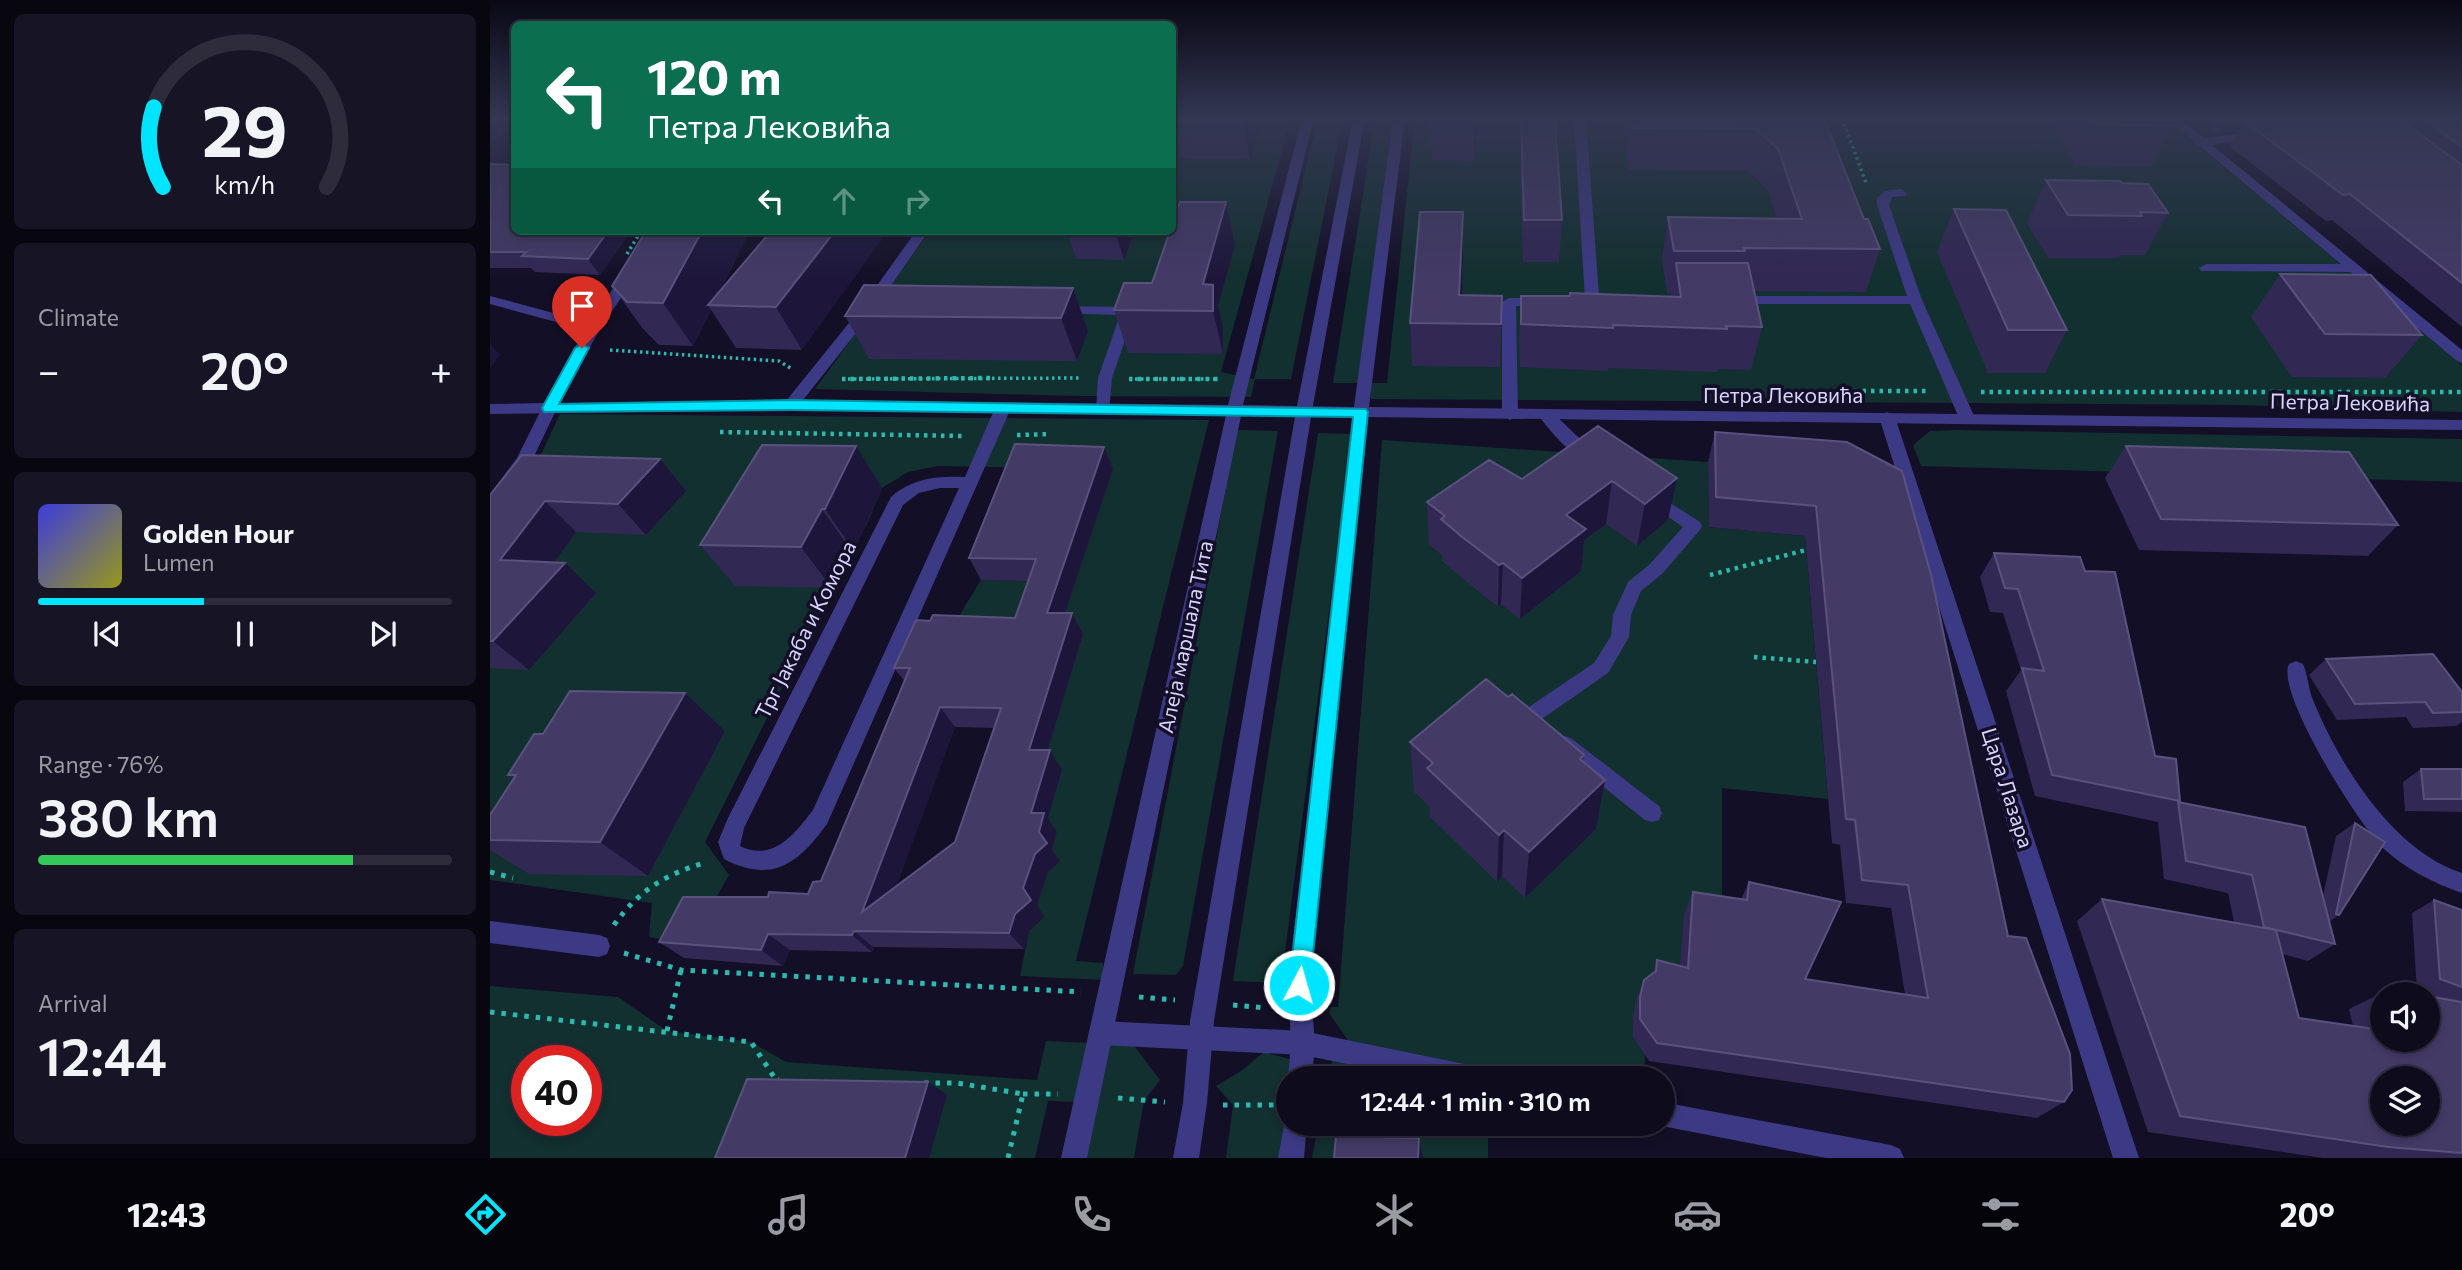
<!DOCTYPE html>
<meta charset="utf-8">
<style>
:root{--surface:#0e0b1c;--page:#171425;--text:#f1f3f6;--muted:#9b9ba3;--line:#2e2b3b;--accent:#00e5ff}
body{margin:0;font-family:Commissioner,sans-serif;background:var(--page);color:var(--text);height:100vh;display:flex;flex-direction:column;font-size:26px;white-space:nowrap}
*{box-sizing:border-box;margin:0}
p{font-size:23px;color:var(--muted)}
.icon{flex:none;width:38px;height:38px;fill:none;stroke:currentColor;stroke-width:2;stroke-linecap:round;stroke-linejoin:round}
.map{position:relative;flex:1;overflow:hidden}
.details{display:flex;flex-direction:column;gap:14px;padding:14px;background:#08060f;width:490px}
.details>*{flex:none}
.top-card{position:absolute;left:21px;top:21px;width:665px;height:214px;border-radius:10px;box-shadow:0 4px 10px #0003,0 0 0 2px var(--line);background:#0b6e4f;color:#fff;overflow:hidden}
.controls{position:absolute;left:1880px;top:982px;display:grid;gap:14px}
.controls a{display:grid;place-items:center;width:70px;height:70px;border-radius:50%;background:var(--surface);box-shadow:0 4px 10px #0003,0 0 0 2px var(--line);font-size:35px}
.speed{position:absolute;left:21px;top:1045px;display:flex;gap:14px;font-size:35px;font-weight:700;text-align:center}
.speed>*{display:grid;place-content:center;width:91px;height:91px;border-radius:50%;background:var(--surface);box-shadow:0 4px 10px #0003,0 0 0 2px var(--line);line-height:1}
.speed .limit{border:10px solid #d22;background:#fff;color:#111}
.pin{position:absolute;display:grid;place-items:center;width:60px;height:60px;color:#fff;margin:-72px -30px;border-radius:50% 50% 50% 0;rotate:-45deg;box-shadow:0 0 7px #0007}
.pin .icon{rotate:45deg}
.me{position:absolute;width:77px;margin:-38px;rotate:6deg;stroke-linejoin:round;filter:drop-shadow(0 0 5px #0008)}
.turn{display:flex;align-items:center;gap:24px;height:147px;padding:0 21px;font-size:32px}
.turn .icon{width:91px;height:91px;stroke-width:2.5}
.turn b{display:block;font-size:49px;line-height:60px}
.lanes{display:flex;align-items:center;height:66px;padding:0 21px;background:#0003;justify-content:center;gap:35px;direction:ltr}
.lanes .off{opacity:.35}
.big{font-size:52px;font-weight:600;line-height:1.1}
.details .tile{flex:1;display:flex;flex-direction:column;justify-content:center;gap:10px;min-width:0;padding:0 24px;border-radius:10px;background:var(--page)}
.details .dial{align-items:center;gap:0}
.dial svg{height:182px;overflow:visible;fill:none;stroke:var(--line);stroke-width:7;stroke-linecap:round;text-anchor:middle}
.dial text{fill:var(--text);stroke:none}
.song{display:flex;align-items:center;gap:21px}
.cover{width:84px;height:84px;border-radius:10px;background:linear-gradient(135deg,hsl(240 70% 55%),hsl(60 70% 35%))}
.played{height:7px;border-radius:4px;background:linear-gradient(90deg,var(--accent) 40%,var(--line) 40%)}
.keys{display:flex;justify-content:space-around;direction:ltr}
.heat{display:flex;justify-content:space-between;align-items:center;font-size:38px;direction:ltr}
.charge{height:10px;border-radius:5px;background:linear-gradient(90deg,#34c759 76%,var(--line) 0)}
.trip{position:absolute;left:786px;top:1066px;width:399px;height:70px;border-radius:35px;background:var(--surface);box-shadow:0 4px 10px #0003,0 0 0 2px var(--line);font-weight:600;line-height:70px;text-align:center}
.tabs{display:flex;height:112px;justify-content:space-around;align-items:center;background:#06040b;color:var(--muted)}
.tabs .icon{width:49px;height:49px}
.tabs .on{color:var(--accent)}
.tabs b{font-size:32px;color:var(--text)}
main{display:flex;flex:1;min-height:0}
.map>svg:first-child{display:block}
.green{fill:#12302f;fill-rule:evenodd}
.lines{fill:none;stroke-linecap:round;stroke-linejoin:round}
.path-far2{stroke:#2fb8b0;stroke-width:3.5;stroke-dasharray:2.5 3.5;stroke-linecap:butt}
.path-far1{stroke:#2fb8b0;stroke-width:4.5;stroke-dasharray:3.5 5;stroke-linecap:butt}
.path{stroke:#2fb8b0;stroke-width:5;stroke-dasharray:4.5 7;stroke-linecap:butt}
.service{fill:#3d3a85;fill-rule:evenodd}
.pedestrian{fill:#3d3a85;fill-rule:evenodd}
.minor{fill:#3d3a85;fill-rule:evenodd}
.tertiary{fill:#3d3a85;fill-rule:evenodd}
.wall{fill:#312854;fill-rule:evenodd}
.shaded-wall{fill:#1d163a}
.building{fill:#433a66;stroke:#5a527e;stroke-width:2;fill-rule:evenodd}
.route{fill:#00e5ff;stroke:#0095a6;stroke-width:2}
.labels{text-anchor:middle;stroke-width:7;stroke-linejoin:round;paint-order:stroke}
.street-label{font-size:21px;fill:#d9d4ff;stroke:#130f26}
</style>
<main>
<section class="details">
<div class="tile dial"><svg viewBox="0 0 100 80">
<path d="M14 69A42 42 0 1 1 86 69"/>
<path d="M14 69A42 42 0 0 1 10 34" stroke="#00e5ff"/>
<text x="50" y="56" font-size="32" font-weight="700">29</text>
<text x="50" y="72" font-size="11">km/h</text>
</svg></div>
<div class="tile"><p>Climate</p>
<div class="heat"><a>−</a><b class="big">20°</b><a>+</a></div>
</div>
<div class="tile">
<div class="song"><i class="cover"></i><div><b>Golden Hour</b><p>Lumen</p></div></div>
<div class="played"></div>
<div class="keys"><svg class="icon" aria-label="previous" viewBox="0 0 24 24"><path d="M18 5L8 12l10 7zM5 5v14"/></svg><svg class="icon" aria-label="pause" viewBox="0 0 24 24"><path d="M8 5v14M16 5v14"/></svg><svg class="icon" aria-label="next" viewBox="0 0 24 24"><path d="M6 5l10 7-10 7zM19 5v14"/></svg></div>
</div>
<div class="tile"><p>Range · 76%</p><b class="big">380 km</b><div class="charge"></div></div>
<div class="tile"><p>Arrival</p><b class="big">12:44</b></div>
</section>
<div class="map">
<svg width="1972" height="1158" viewBox="0 0 1972 1158">
<rect width="100%" height="100%" fill="#130f26"/>
<path class="green" d="M683,118H801L731,372L764,379L828,118H853L801,379H765L761,397L589,396L325,389L440,231H682Z
M885,118H903L868,383H843Z
M925,118H1675L1972,365V412L1747,405L881,399V383H897Z
M70,414L719,420L586,961L613,963V980L530,976L539,931L554,917L547,905L562,851L554,832L542,728L456,637L491,580L585,581L622,469L448,466L418,472L392,488L378,522L342,588L215,842L239,875L217,914L188,942L159,937L162,903L0,880V525L46,465Z
M747,430L788,431L693,966L686,975L643,974Z
M1464,430L1972,439V482L1431,466L1423,445L1440,431Z
M828,433L862,434L791,983L743,981Z
M892,440L1218,462L1219,527L1315,536L1338,799L1232,788V896L1155,1055L1154,1078H1019L860,1043L839,1013L841,1007H848Z
M0,986L128,997L177,1031L261,1042L296,1062L547,1080L556,1041L599,1043L589,1102L558,1101L545,1158H0ZM37,1060H96V1120H37Z
M618,1039L642,1043L670,1080L654,1101L644,1158H593Z
M774,1052L807,1061L798,1078L799,1124L794,1158H736L743,1105L726,1086L751,1071Z
M843,1057L942,1078H838Z
M828,1124H998V1158H822Z"/>
<g class="lines">
<path class="path-far2" d="M1352,118L1376,183
M137,254L151,231
M120,350L289,361L302,369
M352,379L592,378
M639,379H729"/>
<path class="path-far1" d="M352,379L505,378
M639,379H729
M1347,391H1440
M1491,392H1972
M230,432L473,436
M527,435L561,434
M1220,575L1316,550
M1264,657L1326,662"/>
<path class="path" d="M0,872L23,878
M124,925C149,890 176,874 217,862
M134,953L191,970L591,992
M649,997L685,1000
M743,1005L776,1008
M0,1012L261,1042L286,1080H289
M177,1031L191,970
M434,1083H467L533,1094L518,1158
M533,1094H568
M628,1098L675,1102
M733,1105H784
M969,1124H975"/>
<path class="service" d="M1019,298H1053L1060,302L1053,306H1026L1028,415L1020,420L1012,415V302Z
M513,403L521,408L337,824C308,864 282,884 234,859L228,842L238,818L401,497C423,478 447,476 475,477L505,408ZM450,488H469L323,810C304,835 283,862 250,846L254,828L413,505L429,493Z
M1057,411L1062,412L1110,458L1108,462C1089,467 1059,430 1049,416Z
M1163,492L1210,522L1212,526L1210,530L1172,574L1151,591L1141,615L1139,637L1118,673L1032,733L1025,735L1018,733L1015,727L1018,721L1104,663L1121,636L1123,615L1138,582L1160,564L1193,527L1157,502L1155,498Z
M1075,736L1082,739L1169,806L1172,813L1169,820L1162,822L1155,820L1068,751L1065,745L1068,739Z
M0,921L109,935L117,938L120,946L117,954L109,957L0,943Z"/>
<path class="pedestrian" d="M863,118H875L822,411L724,1021L717,1103L709,1158H683L693,1103L700,1021L806,411Z"/>
<path class="minor" d="M1084,118H1096L1109,296L1122,297V303C1114,305 1100,307 1095,300Z
M1766,131L1772,135L1770,137L1709,147L1703,143L1709,139Z
M1411,189L1417,193L1415,196L1402,197L1399,205L1432,300L1485,418L1482,422L1477,423L1469,418L1420,304H1243L1236,300L1243,296H1417L1387,205V198L1395,191Z
M426,231H439L381,314L306,409H296L293,405L296,401L371,308Z
M1716,264H1862L1869,268L1862,272L1711,271L1709,268Z
M0,296L108,325L110,328L103,332L0,304Z
M569,306L638,307L645,311L622,378L619,413H609L606,409L608,378L630,315L564,313V307Z
M59,403L67,408L40,465L6,510L0,512V494L27,458L54,404Z
M1397,412L1405,417L1649,1158H1623L1389,417Z
M1806,661L1813,664C1818,675 1818,688 1823,700C1849,764 1903,851 1972,873V893C1945,884 1914,868 1893,848C1869,825 1785,692 1799,664Z
M611,1021L813,1031L984,1066L992,1070L996,1078H926L813,1055L611,1045L603,1041L599,1033L603,1025Z
M1172,1102L1401,1145L1410,1149L1414,1158H1336L1172,1126L1165,1124H1172Z"/>
<path class="tertiary" d="M812,118H824L753,405L864,407L903,118H915L879,407L1972,420V430L878,417L820,985L825,1043L822,1078H798L801,1043L798,985L863,417L751,416L597,1158H571L736,415L301,410L0,414V404L54,403L96,328L135,271L140,270L147,274L110,329L69,403L301,400L738,405Z
M1676,118H1689L1972,350V363L1967,361Z
M796,1115L798,1124H817L814,1158H788Z"/>
</g>
<path class="wall" d="M682,118H773L760,159L682,158Z
M938,118H987L984,161L942,160V146H939Z
M1134,118H1334L1374,219L1390,249L1376,292L1264,291L1272,327L1261,370L1228,369L1227,372L1118,368V371L1030,367L1029,339L1031,296H1181V293H1177L1172,260L1178,217L1287,218L1278,191L1259,171L1138,170L1135,142L1136,133Z
M1567,118H1677L1683,126L1661,167L1586,165L1564,125Z
M1712,118H1972V327L1842,220L1836,221L1739,146L1748,132L1728,134Z
M1031,120L1072,220L1069,262H1033L1030,161Z
M0,164L24,231H141L110,275L45,272L41,268H0Z
M1556,180L1632,183L1678,213L1655,255H1630L1629,258H1558L1537,223Z
M736,202L745,245L728,306L733,328V354L638,353L624,310L662,283Z
M1464,209L1577,330L1555,373H1498L1447,252Z
M281,231L312,350L246,348L221,310L203,346L169,345L153,329L122,286L232,288Z
M577,231H645L634,260L586,259Z
M973,255L972,295L1012,296L1010,367L922,366L920,323Z
M1790,274L1932,335L1895,378L1802,377L1761,317Z
M583,288L598,331L587,361L379,359L355,316Z
M1108,426L1178,520L1147,546L1116,524L1094,540L1091,571L1030,619L1011,604L1008,607L972,578L952,561V555L939,545L937,502L1032,479Z
M1225,432L1357,442L1518,936L1574,1102L1547,1118L1159,1061L1143,1037V1017L1146,1000L1154,980L1163,973L1167,960L1190,966L1194,914L1203,892L1251,899L1259,882L1315,979L1415,994L1401,908L1356,903L1350,845L1342,843L1315,536L1219,527L1218,462Z
M1636,446L1908,525L1878,556L1649,550L1615,478Z
M614,447L623,469L575,613H582L593,634L558,750H560L572,770L558,818L567,832L562,850L570,861L558,872L547,905L554,917L539,931L534,949L383,947L382,952L300,950L293,966L194,958L169,942L278,897L318,894L331,881L415,682L404,668L440,621L525,618L538,581L491,580L479,558ZM465,727L504,728L465,842L406,886Z
M392,488L364,551H361L342,588L245,586L210,545Z
M196,491L156,535L86,532L64,562L106,593L39,670L0,668V495Z
M1504,553L1665,756L1690,801L1688,802L1833,896L1846,836L1865,823L1849,915L1839,922L1845,944L1818,961L1792,954L1809,1018L1863,1026L1859,1009L1898,990L1925,994H1892V1040H1937L1946,997L1927,991L1922,913L1944,900L1972,910V1158H1833L1658,1132L1587,921L1612,899L1744,922L1738,893L1674,879L1668,822L1545,796L1516,691L1531,670L1513,613L1500,612L1490,577Z
M1836,659L1972,692V722L1966,726L1923,728L1916,717L1847,720L1819,675Z
M195,693L235,731L158,876L39,874L0,850V815L24,779L18,775L53,734Z
M1018,697L1094,755L1093,761L1115,780L1106,829L1035,898L1012,876L1007,882L940,817L939,806L924,792L920,742Z
M1931,769H1972V812L1915,811L1913,782Z"/>
<path class="shaded-wall" d="M1,118H24V125L0,143V119Z
M754,118H773L760,159L753,121Z
M984,118H987L984,161Z
M1737,118H1855L1754,121L1748,132L1728,134Z
M736,202L745,245L728,306L733,328V354L723,311L713,284Z
M973,212V255L971,323L969,295Z
M118,231H141L110,275L98,259Z
M212,231H260L224,305H218L221,310L203,346L173,303Z
M345,231H398L312,350L286,307Z
M625,231H645L634,260Z
M583,288L598,331L587,361L571,318Z
M0,343L10,355L0,368Z
M366,446L392,488L364,551L335,509Z
M614,447L623,469L568,634L557,613Z
M170,459L196,491L156,535L128,504Z
M1187,478L1178,520L1147,546L1155,504Z
M1122,481L1116,524L1094,540L1091,571L1030,619L1032,578L1076,515Z
M55,501L86,532L44,590L10,560Z
M332,509L361,551L342,588L311,547Z
M75,563L106,593L39,670L3,641Z
M1013,563L1011,604L1008,607L1009,565Z
M582,613L593,634L552,769L539,750Z
M195,693L235,731L158,876L110,842Z
M450,707L465,727L391,929L372,912Z
M560,750L572,770L558,818L567,832L562,850L570,861L558,872L547,905L554,917L539,931L534,949L519,933L549,832L541,813Z
M1115,780L1106,829L1035,898L1039,852Z
M1014,830L1012,876L1007,882L1009,835Z
M364,931L383,947L382,952L362,935Z
M278,934L300,950L293,966L271,950Z
M438,1082L457,1095L439,1158H415Z
M929,1138L933,1158H928Z"/>
<path class="building" d="M682,118H754L753,121L682,120Z
M941,118H984V119Z
M1142,118H1334L1374,219H1378L1390,249L1254,248L1255,251H1184L1178,217L1312,219L1288,149L1267,129L1143,128Z
M1602,118H1677L1683,126L1606,124Z
M1773,118H1908L1972,165V283L1860,194L1853,195L1754,121Z
M1932,118H1972V147Z
M1031,120H1065L1072,220H1034Z
M0,164L24,165V231H118L98,259L32,256L36,252H0Z
M1556,180L1630,181L1632,183L1658,184L1678,213L1650,212L1652,216L1578,215Z
M690,202H736L713,284L723,285V311L624,310L634,283H662L680,231H682V224Z
M1464,209L1516,210L1577,330H1518Z
M930,212H973L969,295L1012,296L1011,324L920,323Z
M156,231H212L173,303L137,302L122,286Z
M281,231H345L286,307L218,305Z
M1186,263H1258L1272,327L1236,326L1237,329L1123,325V328L1031,324V296H1080V293L1191,297Z
M1790,274L1881,275L1932,335L1835,334Z
M374,285L583,288L571,318L355,316Z
M1108,426L1187,478L1155,504L1122,481L1076,515L1096,529L1032,578L1013,563L1009,565L971,536L951,519L955,516L937,502L999,460L1032,479Z
M1225,432L1357,442L1412,471L1441,575L1518,936L1536,938L1580,1054L1582,1090L1574,1102L1167,1043L1150,1019V997L1154,980L1166,971L1167,960L1198,968L1203,892L1257,900L1259,882L1351,902L1315,979L1438,998L1418,885L1372,880L1365,820L1356,819L1326,506L1226,497Z
M525,444L614,447L557,613H582L539,750H560L541,813H554L549,832L557,843L545,854L533,888L541,900L525,914L519,933L364,931L362,935L278,934L271,950L169,942L193,897H278L279,892L318,894L323,882L331,881L420,668H404L426,620L440,621L443,615L525,618L546,559L479,558ZM450,707L511,708L465,842L372,912Z
M272,445L366,446L335,509H332L311,547L210,545Z
M1636,446L1859,452L1908,525L1671,519Z
M32,455L170,459L128,504L55,501L10,560L75,563L3,641H0V495Z
M1504,553L1590,557L1595,571L1625,572L1665,756L1686,759L1690,801L1562,775L1532,668L1554,671L1528,589L1515,588Z
M1943,654L1972,692V712L1943,713L1935,702L1865,704L1836,659Z
M996,679L1018,697L1022,694L1071,735L1094,755L1090,759L1115,780L1039,852L1014,830L1009,835L937,768L943,763L920,742Z
M80,691L195,693L110,842L0,840V815L26,775H18L44,734H53Z
M1931,769H1972V799H1934Z
M1688,802L1815,827L1845,944L1774,927L1762,875L1696,861Z
M1865,823L1895,842L1849,915L1846,914Z
M1612,899L1786,930L1809,1018L1892,1030V1040H1937V996L1972,1002V1153L1898,1147L1690,1116ZM1892,1078H1937V1124H1892Z
M1944,900L1972,910V987L1950,979Z
M1898,990L1925,994H1899Z
M257,1079L438,1082L415,1158H225Z
M846,1136L929,1138L928,1158H844Z"/>
<linearGradient id="sky" x2="0" y2="1"><stop stop-color="#0a0815"/><stop offset="0.42" stop-color="#333752"/><stop offset="1" stop-color="#333752" stop-opacity="0"/></linearGradient>
<rect width="1972" height="280" fill="url(#sky)"/>
<path class="route" d="M92,344L99,348L69,404L301,400L876,409L878,412L820,985L817,992L809,995L802,992L799,985L863,417L301,410L54,412L52,408L85,348Z"/>
<g class="labels">
<g class="street-label">
<text x="1293" y="403">Петра Лековића</text>
<text transform="translate(1860 403) rotate(1)" y="7">Петра Лековића</text>
<text transform="translate(316 630) rotate(-63)" y="7">Трг Јакаба и Комора</text>
<text transform="translate(696 637) rotate(-78)" y="7">Алеја маршала Тита</text>
<text transform="translate(1517 788) rotate(72)" y="7">Цара Лазара</text>
</g>
</g>
</svg>
<div class="controls">
<a><svg class="icon" aria-label="sound" viewBox="0 0 24 24"><path d="M4 9h4l5-4v14l-5-4H4zM17 9q2 3 0 6"/></svg></a>
<a><svg class="icon" aria-label="layers" viewBox="0 0 24 24"><path d="M12 4l9 5-9 5-9-5zM3 14l9 5 9-5"/></svg></a>
</div>
<div class="speed"><div class="limit">40</div></div>
<div class="pin" style="left:92px;top:348px;background:#d93025"><svg class="icon" aria-label="arrive" viewBox="0 0 24 24"><path d="M6 21V4h12l-3 4 3 4H6"/></svg></div>
<svg class="me" style="left:809px;top:985px" viewBox="-20 -20 40 40"><circle r="17" fill="#00e5ff" stroke="#fff" stroke-width="3"/><path d="M0-11L8 9 0 5-8 9z" fill="#fff"/></svg>
<div class="trip">12:44 · 1 min · 310 m</div>
<div class="top-card">
<div class="turn"><svg class="icon" aria-label="left" viewBox="0 0 24 24"><path d="M17 20v-9H6M10 6l-5 5 5 5"/></svg><div><b>120 m</b>Петра Лековића</div></div>
<div class="lanes"><svg class="icon" aria-label="left" viewBox="0 0 24 24"><path d="M17 20v-9H6M10 6l-5 5 5 5"/></svg><svg class="icon off" aria-label="ahead" viewBox="0 0 24 24"><path d="M12 20V5M6 11l6-6 6 6"/></svg><svg class="icon off" aria-label="right" viewBox="0 0 24 24"><path d="M7 20v-9h11M14 6l5 5-5 5"/></svg></div>
</div>
</div>
</main>
<nav class="tabs">
<b>12:43</b>
<svg class="icon on" aria-label="directions" viewBox="0 0 24 24"><path d="M12 3l9 9-9 9-9-9zM9 14v-3h6M13 9l2 2-2 2"/></svg>
<svg class="icon" aria-label="music" viewBox="0 0 24 24"><path d="M9 18V5l10-2v13"/><circle cx="6" cy="18" r="3"/><circle cx="16" cy="16" r="3"/></svg>
<svg class="icon" aria-label="phone" viewBox="0 0 24 24"><path d="M5 4h4l2 5-3 2q2 4 5 5l2-3 5 2v4C11 20 4 13 5 4z"/></svg>
<svg class="icon" aria-label="climate" viewBox="0 0 24 24"><path d="M12 3v18M4 7l16 10M4 17L20 7"/></svg>
<svg class="icon" aria-label="car" viewBox="0 0 24 24"><path d="M5 17H2v-5l4-1 3-4h7l3 4 3 1v5h-3M9 17h6M6 11h13"/><circle cx="7" cy="17" r="2"/><circle cx="17" cy="17" r="2"/></svg>
<svg class="icon" aria-label="filters" viewBox="0 0 24 24"><path d="M4 7h16M4 17h16"/><circle cx="9" cy="7" r="2"/><circle cx="15" cy="17" r="2"/></svg>
<b>20°</b>
</nav>
